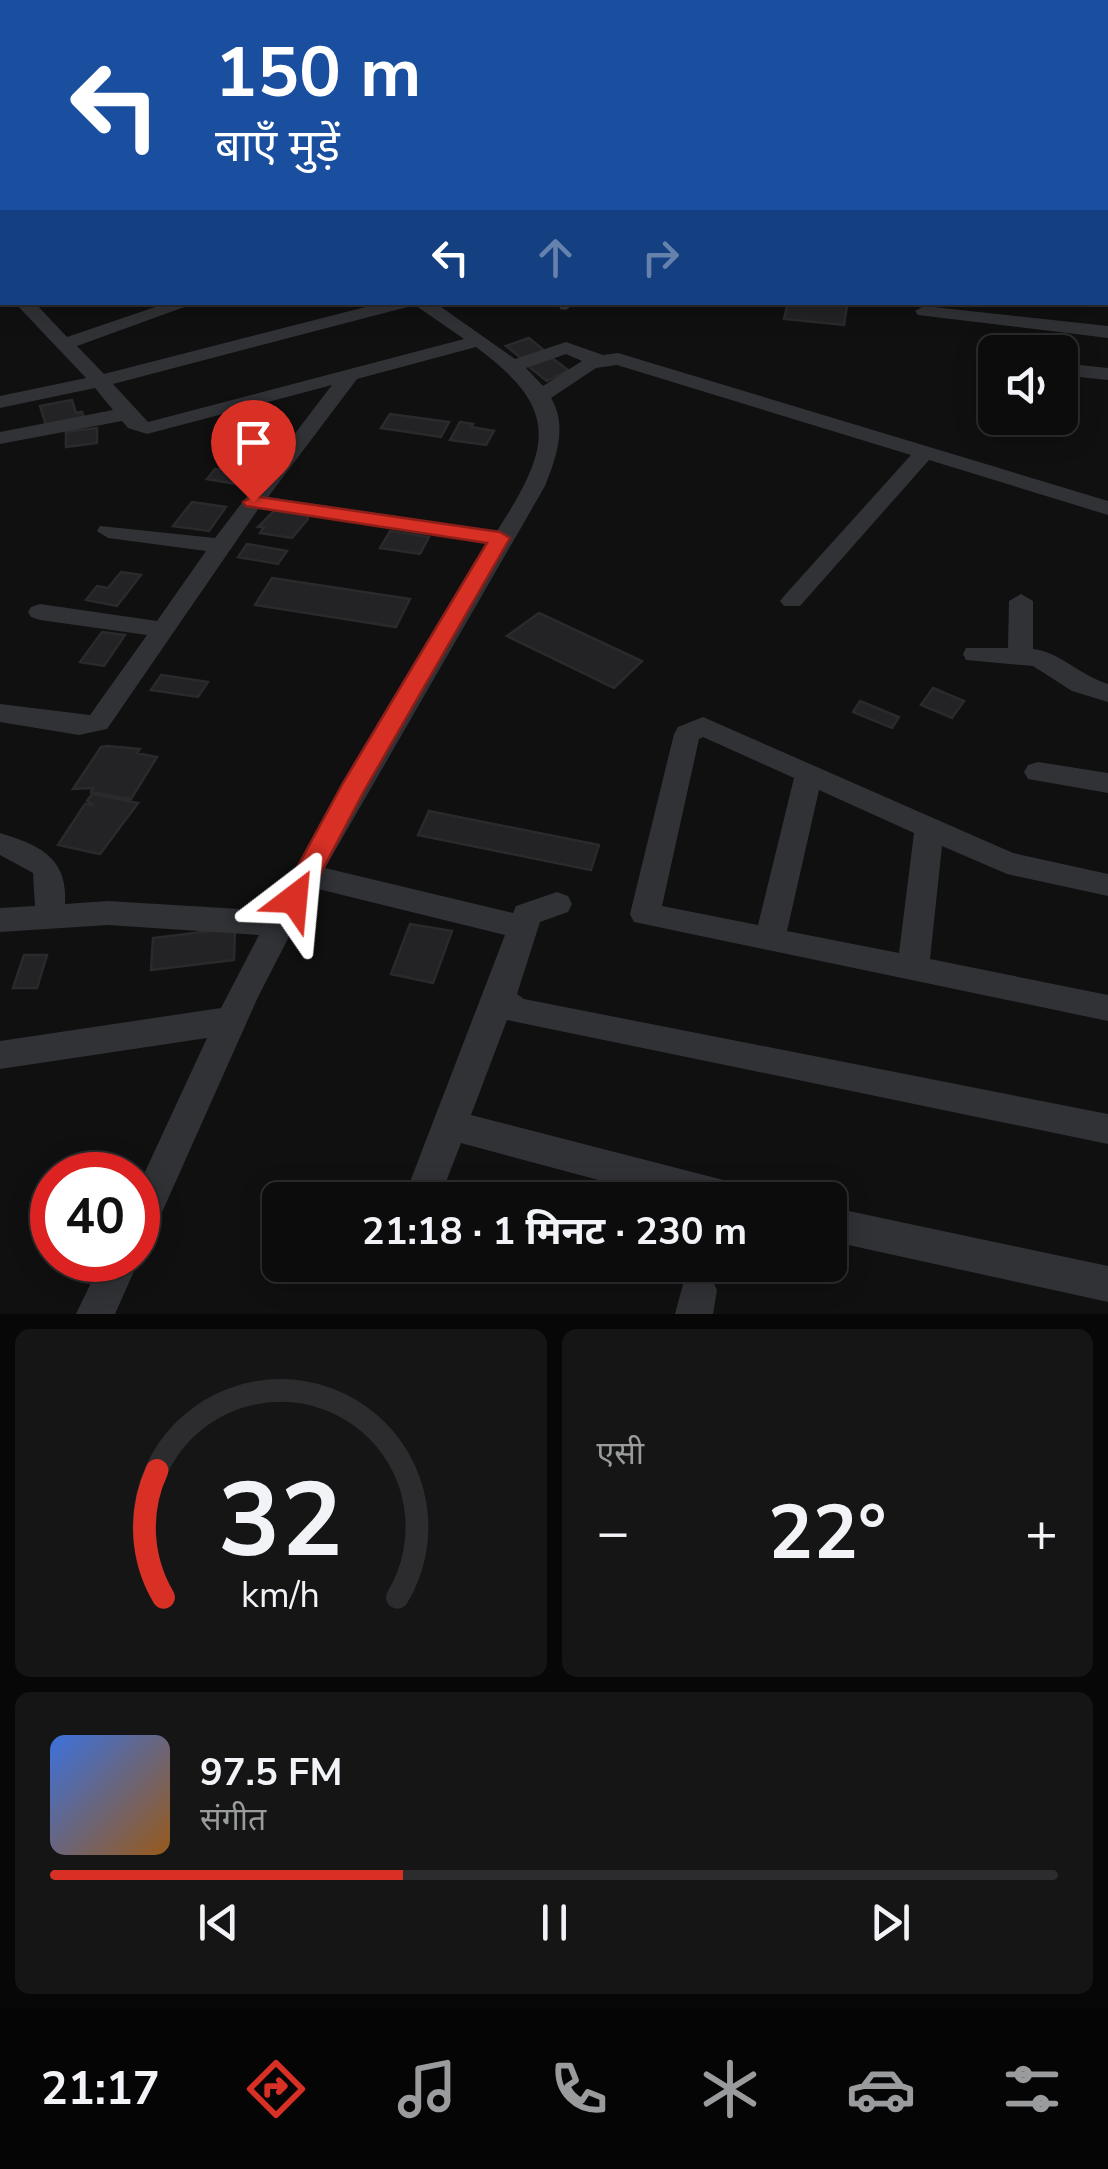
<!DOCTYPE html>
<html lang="hi">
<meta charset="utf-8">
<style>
:root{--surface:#0c0c0d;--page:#151516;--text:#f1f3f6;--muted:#9a9b9d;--line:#2c2c2e;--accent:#d93025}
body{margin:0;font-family:"Nunito Sans","Noto Sans Devanagari",sans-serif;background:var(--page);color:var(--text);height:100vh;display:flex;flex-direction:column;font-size:38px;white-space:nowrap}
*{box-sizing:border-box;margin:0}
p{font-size:32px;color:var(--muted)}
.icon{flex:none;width:55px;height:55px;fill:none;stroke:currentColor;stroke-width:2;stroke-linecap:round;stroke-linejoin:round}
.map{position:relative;height:1314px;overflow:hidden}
.panel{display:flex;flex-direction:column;gap:15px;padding:15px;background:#070707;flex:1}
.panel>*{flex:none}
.hud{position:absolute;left:0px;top:0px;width:1110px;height:305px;box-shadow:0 5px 25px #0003,0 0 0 2px var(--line);background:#1a4fa0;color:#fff;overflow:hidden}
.controls{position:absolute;left:978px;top:335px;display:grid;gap:20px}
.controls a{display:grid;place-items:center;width:100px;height:100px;border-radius:15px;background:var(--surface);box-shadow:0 5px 25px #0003,0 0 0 2px var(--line);font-size:50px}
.speed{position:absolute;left:30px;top:1152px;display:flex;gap:20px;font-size:50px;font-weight:700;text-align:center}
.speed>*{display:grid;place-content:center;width:130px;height:130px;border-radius:50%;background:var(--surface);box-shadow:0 5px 25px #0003,0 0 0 2px var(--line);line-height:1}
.speed .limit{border:15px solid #d22;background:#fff;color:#111}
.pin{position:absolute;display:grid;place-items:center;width:85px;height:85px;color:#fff;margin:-102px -42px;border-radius:50% 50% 50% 0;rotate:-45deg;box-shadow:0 0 10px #0007}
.pin .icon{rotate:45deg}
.me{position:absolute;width:110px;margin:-55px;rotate:29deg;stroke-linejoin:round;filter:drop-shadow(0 0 8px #0008)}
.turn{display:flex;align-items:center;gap:35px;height:210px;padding:0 50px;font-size:45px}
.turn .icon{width:130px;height:130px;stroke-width:2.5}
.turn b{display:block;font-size:70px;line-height:85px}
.lanes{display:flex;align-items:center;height:95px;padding:0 50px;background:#0003;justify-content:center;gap:50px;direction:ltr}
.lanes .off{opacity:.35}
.big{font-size:75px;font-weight:700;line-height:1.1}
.panel .widget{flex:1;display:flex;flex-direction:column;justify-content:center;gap:15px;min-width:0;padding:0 35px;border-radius:15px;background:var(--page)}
.panel .dial{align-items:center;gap:0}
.dial svg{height:260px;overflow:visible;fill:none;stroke:var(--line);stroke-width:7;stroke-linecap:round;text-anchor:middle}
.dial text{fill:var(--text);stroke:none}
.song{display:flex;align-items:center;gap:30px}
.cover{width:120px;height:120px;border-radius:15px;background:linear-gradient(135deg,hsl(220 70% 55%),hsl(30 70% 35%))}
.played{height:10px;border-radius:5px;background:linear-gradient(90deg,var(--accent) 35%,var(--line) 35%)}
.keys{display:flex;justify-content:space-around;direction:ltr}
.heat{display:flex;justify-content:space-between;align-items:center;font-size:55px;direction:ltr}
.panel .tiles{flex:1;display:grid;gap:15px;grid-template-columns:1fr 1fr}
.widget:last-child{grid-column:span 2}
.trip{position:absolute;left:262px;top:1182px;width:585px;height:100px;border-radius:15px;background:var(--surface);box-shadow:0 5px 25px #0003,0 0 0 2px var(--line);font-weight:700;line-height:100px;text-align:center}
.tab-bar{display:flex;height:160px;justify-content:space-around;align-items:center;background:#050505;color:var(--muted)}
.tab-bar .icon{width:70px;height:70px}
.tab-bar .selected{color:var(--accent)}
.tab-bar b{font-size:45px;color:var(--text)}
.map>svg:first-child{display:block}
.building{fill:#232325;stroke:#2a2a2d;stroke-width:2.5}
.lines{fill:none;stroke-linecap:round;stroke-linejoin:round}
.minor{fill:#313236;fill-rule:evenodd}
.route{fill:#d93025;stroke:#8d1f18;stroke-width:2.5}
</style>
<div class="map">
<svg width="1108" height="1314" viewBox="0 0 1108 1314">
<rect width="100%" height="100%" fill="#101011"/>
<path class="building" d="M788,302L847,306L844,325L784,319Z
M529,338L547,353L524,360L506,346Z
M552,358L568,370L547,381L528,366Z
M72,400L76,413L82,412L84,417L46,425L40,406Z
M390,414L449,422L441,437L381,428Z
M460,422L473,424L471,427L494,431L486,445L450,440Z
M97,428V443L66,447V432Z
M215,469L256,474L248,486L207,479Z
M192,502L226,507L209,531L173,526Z
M276,509L307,514L308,519L292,538L260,533L264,527H258Z
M390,531L429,537L420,554L380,548Z
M247,544L287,551L278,564L238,557Z
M121,572L141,575L117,606L86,600L97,586L108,588Z
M272,578L410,599L396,627L255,605Z
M539,613L642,661L614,688L507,636Z
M102,632L125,635L104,666L80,662Z
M161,675L208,682L198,697L151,690Z
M933,688L964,701L952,718L921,705Z
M860,701L899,717L892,728L853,712Z
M108,746L140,749L137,753L157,757L131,799L91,792L93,788L73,789L101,747Z
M92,794L138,803L100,854L58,845L85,804L94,805L87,801Z
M429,811L599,845L591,870L418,835Z
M410,924L452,931L433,983L391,974Z
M235,928L234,960L151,970L153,938Z
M24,955H47L37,988H13Z"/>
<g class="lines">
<path class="minor" d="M578,0H604L605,2H580Z
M832,0H857L858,1L834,2Z
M910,0H922V2H910Z
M943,0H992L993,2H945Z
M1023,0H1035V2H1023Z
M1091,0H1103V2H1091Z
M0,53H2V61H0Z
M2,146V156L0,157V147Z
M0,241L2,242V253H0Z
M0,276H2V289H0Z
M1108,292V303L1104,302Z
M14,302H34L67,337L170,302H198L77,346L104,374L385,302H434L515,359L566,342L603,355L618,353L1108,501V515L929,460L800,606H784L780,601L784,596L911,455L617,365L596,368L551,398C568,426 556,458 545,486L325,868L513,913L516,906L557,892L568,896L572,904L568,912L540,922L517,994L524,999L1108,1114V1144L507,1020L471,1115L735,1183L748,1188L753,1200H673L461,1143L439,1200H403L505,935L314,888L258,997L151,1237L138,1242V1187L207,1038L0,1069V1041L221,1008L259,935L108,925L0,932V908L35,906L33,873L0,855V833C39,845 68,857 65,904L108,901L271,911L387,708L488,543L259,508L107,729L79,735L0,722V704L90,715L147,635L40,620L31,617L28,612L31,607L40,604L157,621L206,551L108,538L97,531L100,526L215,538L332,385L147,434L128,428L122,421L0,444V432L113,410L95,388L0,408V396L86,378ZM415,305L464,339L148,422L113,384ZM476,347C560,409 552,446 497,531L268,497L357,379ZM566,354L582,361L543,386L526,368Z
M559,302H577L566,310L560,309Z
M924,306L1108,326V338L918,315L915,311Z
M1060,363L1108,368V380L1060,375Z
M1021,594L1033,601V649C1060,652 1081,676 1108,684V702L1072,691L1033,666L966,660L963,654L966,648H1008L1009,601Z
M703,717L1013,853L1108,874V896L1007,874L942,846L930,959L1108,995V1021L634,922L630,914L674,734L678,727ZM703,737L794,778L758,925L662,906L699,739ZM819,790L914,833L899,953L787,931Z
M1038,762L1108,773V793L1028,779L1024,772L1028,765Z
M830,1207L1108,1266V1302L830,1241Z
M138,1255L139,1260L115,1314H76L102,1260H138Z
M698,1272L711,1277L717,1290L713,1314H675L685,1277Z"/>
</g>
<path class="route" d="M253,496L500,532L510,538L364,791L303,907L294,910L280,899L343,783L487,543L246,506L243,502Z"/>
</svg>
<div class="controls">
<a><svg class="icon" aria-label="sound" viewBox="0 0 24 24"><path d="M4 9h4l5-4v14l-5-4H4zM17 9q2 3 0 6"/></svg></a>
</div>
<div class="speed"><div class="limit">40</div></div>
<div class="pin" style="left:253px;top:502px;background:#d93025"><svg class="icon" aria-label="arrive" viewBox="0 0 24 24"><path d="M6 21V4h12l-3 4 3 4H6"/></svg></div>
<svg class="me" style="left:294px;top:899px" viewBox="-20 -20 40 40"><path d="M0-17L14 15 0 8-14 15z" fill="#d93025" stroke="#fff" stroke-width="4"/></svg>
<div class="trip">21:18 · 1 मिनट · 230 m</div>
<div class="hud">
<div class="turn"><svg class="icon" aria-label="left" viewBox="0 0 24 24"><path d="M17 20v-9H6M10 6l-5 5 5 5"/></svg><div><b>150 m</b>बाएँ मुड़ें</div></div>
<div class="lanes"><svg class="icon" aria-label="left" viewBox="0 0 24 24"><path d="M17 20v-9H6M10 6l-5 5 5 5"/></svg><svg class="icon off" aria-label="ahead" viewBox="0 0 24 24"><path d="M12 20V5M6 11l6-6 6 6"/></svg><svg class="icon off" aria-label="right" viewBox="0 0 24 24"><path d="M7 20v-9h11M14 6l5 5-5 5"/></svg></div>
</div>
</div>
<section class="panel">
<div class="tiles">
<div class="widget dial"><svg viewBox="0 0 100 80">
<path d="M14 69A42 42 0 1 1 86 69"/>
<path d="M14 69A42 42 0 0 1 12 30" stroke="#d93025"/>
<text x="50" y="56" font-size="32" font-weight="700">32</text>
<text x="50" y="72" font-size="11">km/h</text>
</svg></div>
<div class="widget"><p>एसी</p>
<div class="heat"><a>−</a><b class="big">22°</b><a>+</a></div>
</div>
<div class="widget">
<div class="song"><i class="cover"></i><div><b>97.5 FM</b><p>संगीत</p></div></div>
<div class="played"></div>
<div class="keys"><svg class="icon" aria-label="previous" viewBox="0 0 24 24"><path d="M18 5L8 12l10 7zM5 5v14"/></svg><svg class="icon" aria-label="pause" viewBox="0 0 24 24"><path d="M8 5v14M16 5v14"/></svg><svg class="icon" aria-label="next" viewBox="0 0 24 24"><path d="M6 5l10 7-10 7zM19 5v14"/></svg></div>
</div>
</div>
</section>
<nav class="tab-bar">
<b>21:17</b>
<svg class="icon selected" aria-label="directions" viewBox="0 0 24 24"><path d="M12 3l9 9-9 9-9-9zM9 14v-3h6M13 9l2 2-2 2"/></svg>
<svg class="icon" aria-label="music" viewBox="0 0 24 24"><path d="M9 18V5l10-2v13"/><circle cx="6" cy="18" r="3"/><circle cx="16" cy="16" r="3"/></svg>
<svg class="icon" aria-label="phone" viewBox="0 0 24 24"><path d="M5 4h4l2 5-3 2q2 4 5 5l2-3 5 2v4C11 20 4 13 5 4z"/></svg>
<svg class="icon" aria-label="climate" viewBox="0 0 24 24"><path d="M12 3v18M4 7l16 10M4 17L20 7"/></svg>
<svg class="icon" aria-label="car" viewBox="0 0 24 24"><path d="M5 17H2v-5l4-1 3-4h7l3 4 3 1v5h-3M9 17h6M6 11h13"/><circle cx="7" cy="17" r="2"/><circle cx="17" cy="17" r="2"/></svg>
<svg class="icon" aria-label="filters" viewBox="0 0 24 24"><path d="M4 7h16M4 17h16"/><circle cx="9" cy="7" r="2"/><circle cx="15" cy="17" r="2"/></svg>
</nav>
